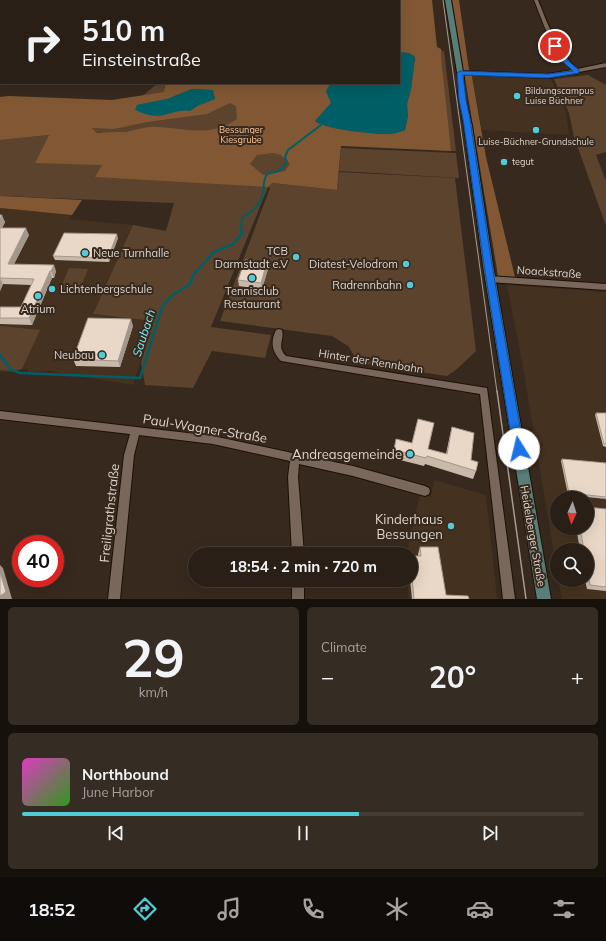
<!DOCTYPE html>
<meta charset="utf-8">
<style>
:root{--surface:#291f16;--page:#352c23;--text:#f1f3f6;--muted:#a5a2a1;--line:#453d35;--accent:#52cbd8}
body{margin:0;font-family:Mulish,sans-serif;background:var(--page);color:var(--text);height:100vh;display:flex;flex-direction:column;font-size:15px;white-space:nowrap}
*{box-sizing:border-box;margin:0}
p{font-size:13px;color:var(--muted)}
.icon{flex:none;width:22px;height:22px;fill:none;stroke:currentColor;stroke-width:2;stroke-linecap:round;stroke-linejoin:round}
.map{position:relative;height:599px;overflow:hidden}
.side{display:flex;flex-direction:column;gap:8px;padding:8px;background:#17110c;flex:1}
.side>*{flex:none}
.top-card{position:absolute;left:0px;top:0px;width:400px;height:84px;box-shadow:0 4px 16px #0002,0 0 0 1px var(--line);background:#291f16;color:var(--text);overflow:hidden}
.needle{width:26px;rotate:183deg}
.buttons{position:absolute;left:550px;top:491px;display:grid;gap:8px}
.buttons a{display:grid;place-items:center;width:44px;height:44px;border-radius:50%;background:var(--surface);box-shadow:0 4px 16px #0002,0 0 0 1px var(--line);font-size:20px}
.speed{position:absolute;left:12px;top:535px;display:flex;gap:8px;font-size:20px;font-weight:700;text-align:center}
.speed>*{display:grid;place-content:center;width:52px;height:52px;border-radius:50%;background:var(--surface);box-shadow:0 4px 16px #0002,0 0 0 1px var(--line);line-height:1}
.speed .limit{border:6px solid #d22;background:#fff;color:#111}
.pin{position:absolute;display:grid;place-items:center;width:34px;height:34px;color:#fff;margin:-17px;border:2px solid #fff;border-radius:50%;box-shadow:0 1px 4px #0007}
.me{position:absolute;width:44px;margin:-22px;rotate:351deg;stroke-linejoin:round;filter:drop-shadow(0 0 3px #0008)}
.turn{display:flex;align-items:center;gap:14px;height:84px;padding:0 16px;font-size:18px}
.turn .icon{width:52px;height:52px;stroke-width:2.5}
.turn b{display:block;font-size:28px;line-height:34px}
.big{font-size:30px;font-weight:700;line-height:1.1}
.side .card{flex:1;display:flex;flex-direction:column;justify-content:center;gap:6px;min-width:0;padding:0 14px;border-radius:6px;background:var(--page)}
.side .dial{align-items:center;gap:0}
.dial b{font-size:52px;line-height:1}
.song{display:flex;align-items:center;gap:12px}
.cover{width:48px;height:48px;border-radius:6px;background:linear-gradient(135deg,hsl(310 70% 55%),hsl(110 70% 35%))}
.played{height:4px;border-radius:2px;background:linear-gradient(90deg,var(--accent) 60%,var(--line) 60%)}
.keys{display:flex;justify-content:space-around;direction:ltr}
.heat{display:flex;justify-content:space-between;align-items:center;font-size:22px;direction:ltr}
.side .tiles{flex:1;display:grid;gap:8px;grid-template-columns:1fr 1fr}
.card:last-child{grid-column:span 2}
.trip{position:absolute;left:188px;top:547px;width:230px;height:40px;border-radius:20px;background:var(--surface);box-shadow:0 4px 16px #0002,0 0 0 1px var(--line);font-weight:700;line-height:40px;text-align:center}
.tab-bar{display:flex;height:64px;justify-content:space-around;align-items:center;background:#100c09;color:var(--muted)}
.tab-bar .icon{width:28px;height:28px}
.tab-bar .current{color:var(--accent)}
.tab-bar b{font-size:18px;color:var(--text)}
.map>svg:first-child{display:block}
.built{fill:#453120;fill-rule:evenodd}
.green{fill:#5b432e}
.forest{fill:#815833;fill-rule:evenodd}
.water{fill:#005f66}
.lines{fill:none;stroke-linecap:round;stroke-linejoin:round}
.stream-far1{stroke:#005f66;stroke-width:2}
.stream{stroke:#005f66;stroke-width:2.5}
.street-casing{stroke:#1e1106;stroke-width:2}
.secondary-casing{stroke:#1e1106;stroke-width:2}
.street{fill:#78675a;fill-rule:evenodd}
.secondary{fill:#577e79;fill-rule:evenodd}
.tram-far1{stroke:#a79b92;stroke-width:1}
.tram{stroke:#a79b92;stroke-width:1.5}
.wall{fill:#c8b9ab}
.shaded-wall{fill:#a3968b}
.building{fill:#e9d7c7;stroke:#a3968b}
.route{fill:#1a73e8;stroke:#114b97}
.poi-dot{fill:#52cbd8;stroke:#37291d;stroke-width:1.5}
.labels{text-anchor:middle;stroke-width:4;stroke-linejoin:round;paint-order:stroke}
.far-poi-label{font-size:9px;fill:#dfd5cd;stroke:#37291d;text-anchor:start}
.far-park-label{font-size:9px;fill:#fdc89b;stroke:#37291d}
.poi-label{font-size:11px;fill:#dfd5cd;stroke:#37291d;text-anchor:end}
.street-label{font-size:11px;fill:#dfd5cd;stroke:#37291d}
.water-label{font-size:12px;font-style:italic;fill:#79ecf8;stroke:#37291d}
.near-street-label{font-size:13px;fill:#dfd5cd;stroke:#37291d}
.near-poi-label{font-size:13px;fill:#dfd5cd;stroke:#37291d;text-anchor:end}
</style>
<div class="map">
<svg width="606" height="599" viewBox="0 0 606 599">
<rect width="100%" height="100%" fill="#37291d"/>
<path class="built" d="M472,76L551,79L566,112L569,135L482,130Z
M0,208L72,215L69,219L133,225L93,314L153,321L133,385L49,371L28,372V369H15L14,372H0Z
M507,285L606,292V599H562L558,580H587V550H557V572L522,361ZM557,498H587V528H557Z
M434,480L486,495L497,599H409L407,580H411V554H406L420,494L431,497Z"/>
<path class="green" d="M399,29L439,50L444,51L456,151L339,145L272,183L337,190L339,172L455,178L476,351L457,369L447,376L359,363L348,346L332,336L220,321L270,188L268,187L211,327L271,335L265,358L212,351L193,388L145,385L141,363L153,321L93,314L133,225L166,231L174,203L0,196V140L49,135L36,163L102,132L97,133L92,128H104L117,99L141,97L158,83H399Z
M588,75L606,85V152L596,155L606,181V226L574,137L569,113L554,79Z
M341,148L456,153L459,178L339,171Z
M69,268L88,269L79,292H59Z
M0,326L40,330L22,369L14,371L0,370Z"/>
<path class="forest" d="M241,0H432L437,47L441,49V57L451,151L341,146L337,190L272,183L268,187L95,177L102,165L35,163L49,135L0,140V97L9,96L112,100L164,92L166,83H331L326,91L331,103L315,121C325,130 374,134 389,134C394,134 400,132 405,130L408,116L407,104L411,89L415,57L409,53L399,52V1ZM192,89L212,90L215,99L199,105L190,111L185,110L172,112L137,105L167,99ZM230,103L236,106L237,119C210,138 186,128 156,127C146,126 135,131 125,132C116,132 106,132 97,133L92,128L114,129L147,122L207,114ZM273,153L281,155L290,164L285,171L263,175L250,164L257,155Z
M452,0H459L469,70L471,71L486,157L515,277L498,276Z
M0,196L82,200L72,215L0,208Z"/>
<path class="water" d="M399,52L409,53L415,57L411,89L407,104L408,116L405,130C400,132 394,134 389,134C373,134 328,130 315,121L331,103L326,91L331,83H399Z
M192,89L213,90L215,99L199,105L190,111C179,109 169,115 158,116C150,116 142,113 135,110L137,105L167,99Z"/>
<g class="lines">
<path class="stream-far1" d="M241,229L242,218C252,212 261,205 263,193C264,186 263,180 267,174L279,171L287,162L285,157L288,150L321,125"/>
<path class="stream" d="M0,355L10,369L20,373L140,378L162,307L171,296L190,284L194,274L214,252L233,244L242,234L241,228"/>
<defs>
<path id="street" d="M534,0H538C548,25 557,50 577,69L606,63V67L579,72L577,74L575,73L548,78L458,74L457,73L460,71L548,74L572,70C552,51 544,25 534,0Z
M0,25H1V28H0Z
M490,276L606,284V290L490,282L486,279Z
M279,329L282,330C285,340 276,346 286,356L487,388L515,599H503L480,394L281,361C272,352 270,342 276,330Z
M0,411L213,436L353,466L425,486L429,488L430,491L429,494L425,496L353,476L299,464L298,477L304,554H292L288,477L290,461L213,444L139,435L134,455L120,599H108L124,455L130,434L0,419Z
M292,580H304V599H292Z"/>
<path id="secondary" d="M445,0H451L464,78V93L472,126L493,265L551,599H537L483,265L464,126L458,93V78Z"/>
</defs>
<use href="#street" class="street-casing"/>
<use href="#secondary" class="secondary-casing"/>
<use href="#street" class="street"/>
<use href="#secondary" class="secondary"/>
<path class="tram-far1" d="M443,0L497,392"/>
<path class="tram" d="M497,391L526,599"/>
</g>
<path class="wall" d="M0,215L5,222L2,228L29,235L14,264L56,271L54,278H52L32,325L0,324V307H21L31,285L3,284L0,291Z
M118,238L109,262L55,260L53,256Z
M268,269L262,289L239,286L238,280Z
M133,326L120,367L76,366L73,359Z
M596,413H606V447L603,446L595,415Z
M452,427L471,460L476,471L473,479L425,464L424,466L392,458L394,450L428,449L446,454L450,435Z
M562,459L606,463V499L568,495L561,461Z
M606,509V591L587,589L585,580H587V550H580L577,533L573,532L572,528H587Z
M420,547L446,595L469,599H412L410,580H411V556H418V554Z"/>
<path class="shaded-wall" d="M2,215L5,222L0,233V220Z
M26,228L29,235L11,270L8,264Z
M117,234L118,238L109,262L108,258Z
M267,262L268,269L262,289L261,283Z
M54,265L56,271L54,278L51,271Z
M50,271L52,278L32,325L29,318Z
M0,278L3,284L0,291Z
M131,319L133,326L120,367L118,361Z
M0,565L3,568L12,599H0Z"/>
<path class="building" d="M0,215H2L0,220Z
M0,228H26L8,264L54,265L51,271H50L29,318H0V307H21L34,279L0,278Z
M64,233L117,234L108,258L53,256Z
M245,260L267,262L261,283L238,280Z
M88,318L131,319L118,361L73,359Z
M596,413H606V444H604Z
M418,419L434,423L428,449L447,454L452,427L474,433L471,460L478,462L476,471L427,456L426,458L394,450L396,439L412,443Z
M562,459L606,463V497L569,493Z
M587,507L606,509V587L590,585L587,566V550H584L580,528H578H587Z
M420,547H438L446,595L468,596L469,599H414L411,565V556H421Z
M0,572L6,592L0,596Z"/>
<path class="route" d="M553,45H557L566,59L579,70V73L548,78L463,75L466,100L470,119L492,265L524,449L523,453L519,454L515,453L513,449L484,265L463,119L459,100L457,73L460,71L548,74L573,71L562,61L553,46Z"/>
<g class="poi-dot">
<circle cx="517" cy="96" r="4"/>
<circle cx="536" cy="130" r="4"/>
<circle cx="504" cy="162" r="4"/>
<circle cx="85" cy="253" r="4"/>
<circle cx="296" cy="257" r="4"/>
<circle cx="406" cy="264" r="4"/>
<circle cx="252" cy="278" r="4"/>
<circle cx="410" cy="285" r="4"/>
<circle cx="52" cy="289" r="4"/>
<circle cx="38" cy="296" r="4"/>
<circle cx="102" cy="355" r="4"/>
<circle cx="410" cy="454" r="4"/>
<circle cx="451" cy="526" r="4"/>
</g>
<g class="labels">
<g class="far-poi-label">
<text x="525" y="94">Bildungscampus<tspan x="525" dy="10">Luise Büchner</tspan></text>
<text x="536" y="145" text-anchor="middle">Luise-Büchner-Grundschule</text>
<text x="512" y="165">tegut</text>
</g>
<g class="far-park-label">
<text x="241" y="133">Bessunger<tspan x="241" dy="10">Kiesgrube</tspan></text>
</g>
<g class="poi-label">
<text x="288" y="255">TCB<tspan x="288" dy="13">Darmstadt e.V</tspan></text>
<text x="93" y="257" text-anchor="start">Neue Turnhalle</text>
<text x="398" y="268">Diatest-Velodrom</text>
<text x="402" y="289">Radrennbahn</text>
<text x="60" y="293" text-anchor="start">Lichtenbergschule</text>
<text x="252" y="295" text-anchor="middle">Tennisclub<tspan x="252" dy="13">Restaurant</tspan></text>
<text x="38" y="313" text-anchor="middle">Atrium</text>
<text x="94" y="359">Neubau</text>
</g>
<g class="street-label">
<text transform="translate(549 272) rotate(4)" y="4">Noackstraße</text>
<text transform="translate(371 361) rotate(9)" y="4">Hinter der Rennbahn</text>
<text transform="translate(533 536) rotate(80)" y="4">Heidelberger Straße</text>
</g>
<g class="water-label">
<text transform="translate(144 333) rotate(-72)" y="4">Saubach</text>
</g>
<g class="near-street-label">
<text transform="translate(205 428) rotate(9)" y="5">Paul-Wagner-Straße</text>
<text transform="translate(109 513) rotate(-84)" y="5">Freiligrathstraße</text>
</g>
<g class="near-poi-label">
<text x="402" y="459">Andreasgemeinde</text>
<text x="443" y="524">Kinderhaus<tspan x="443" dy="15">Bessungen</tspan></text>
</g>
</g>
</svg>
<div class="buttons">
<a><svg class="needle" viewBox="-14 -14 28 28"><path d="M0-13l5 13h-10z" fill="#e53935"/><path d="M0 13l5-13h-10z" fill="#a5a2a1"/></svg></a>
<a><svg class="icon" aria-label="search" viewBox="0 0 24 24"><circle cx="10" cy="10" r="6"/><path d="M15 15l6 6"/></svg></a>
</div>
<div class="speed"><div class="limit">40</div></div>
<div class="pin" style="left:555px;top:46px;background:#d93025"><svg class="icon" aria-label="arrive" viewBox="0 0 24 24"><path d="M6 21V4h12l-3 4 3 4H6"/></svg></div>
<svg class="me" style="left:519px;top:449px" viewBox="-20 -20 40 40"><circle r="19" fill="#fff"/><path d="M0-13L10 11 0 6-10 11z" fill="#1a73e8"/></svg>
<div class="trip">18:54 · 2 min · 720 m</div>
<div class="top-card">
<div class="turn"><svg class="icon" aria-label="right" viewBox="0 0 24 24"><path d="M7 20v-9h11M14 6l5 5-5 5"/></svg><div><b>510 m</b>Einsteinstraße</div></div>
</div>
</div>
<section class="side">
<div class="tiles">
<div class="card dial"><b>29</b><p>km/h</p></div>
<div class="card"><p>Climate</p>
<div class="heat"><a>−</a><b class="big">20°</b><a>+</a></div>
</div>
<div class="card">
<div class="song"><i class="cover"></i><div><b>Northbound</b><p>June Harbor</p></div></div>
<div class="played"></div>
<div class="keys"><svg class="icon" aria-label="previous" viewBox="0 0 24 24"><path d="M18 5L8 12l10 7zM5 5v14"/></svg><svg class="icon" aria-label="pause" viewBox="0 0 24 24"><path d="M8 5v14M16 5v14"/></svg><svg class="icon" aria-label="next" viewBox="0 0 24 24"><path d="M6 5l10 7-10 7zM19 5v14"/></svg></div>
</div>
</div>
</section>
<nav class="tab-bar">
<b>18:52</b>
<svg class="icon current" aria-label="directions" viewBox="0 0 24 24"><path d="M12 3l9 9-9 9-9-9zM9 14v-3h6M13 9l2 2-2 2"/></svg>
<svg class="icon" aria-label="music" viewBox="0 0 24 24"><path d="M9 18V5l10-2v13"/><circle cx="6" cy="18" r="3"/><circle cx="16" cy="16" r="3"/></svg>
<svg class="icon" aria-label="phone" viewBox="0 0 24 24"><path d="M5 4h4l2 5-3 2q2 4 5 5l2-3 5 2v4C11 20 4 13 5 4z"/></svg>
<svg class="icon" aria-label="climate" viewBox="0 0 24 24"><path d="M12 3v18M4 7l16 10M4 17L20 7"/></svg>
<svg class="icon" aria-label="car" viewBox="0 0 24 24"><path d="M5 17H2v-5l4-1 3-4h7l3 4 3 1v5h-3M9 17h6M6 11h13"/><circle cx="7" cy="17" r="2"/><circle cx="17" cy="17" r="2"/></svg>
<svg class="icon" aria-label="filters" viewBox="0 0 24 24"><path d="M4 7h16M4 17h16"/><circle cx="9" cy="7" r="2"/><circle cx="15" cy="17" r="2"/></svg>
</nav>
